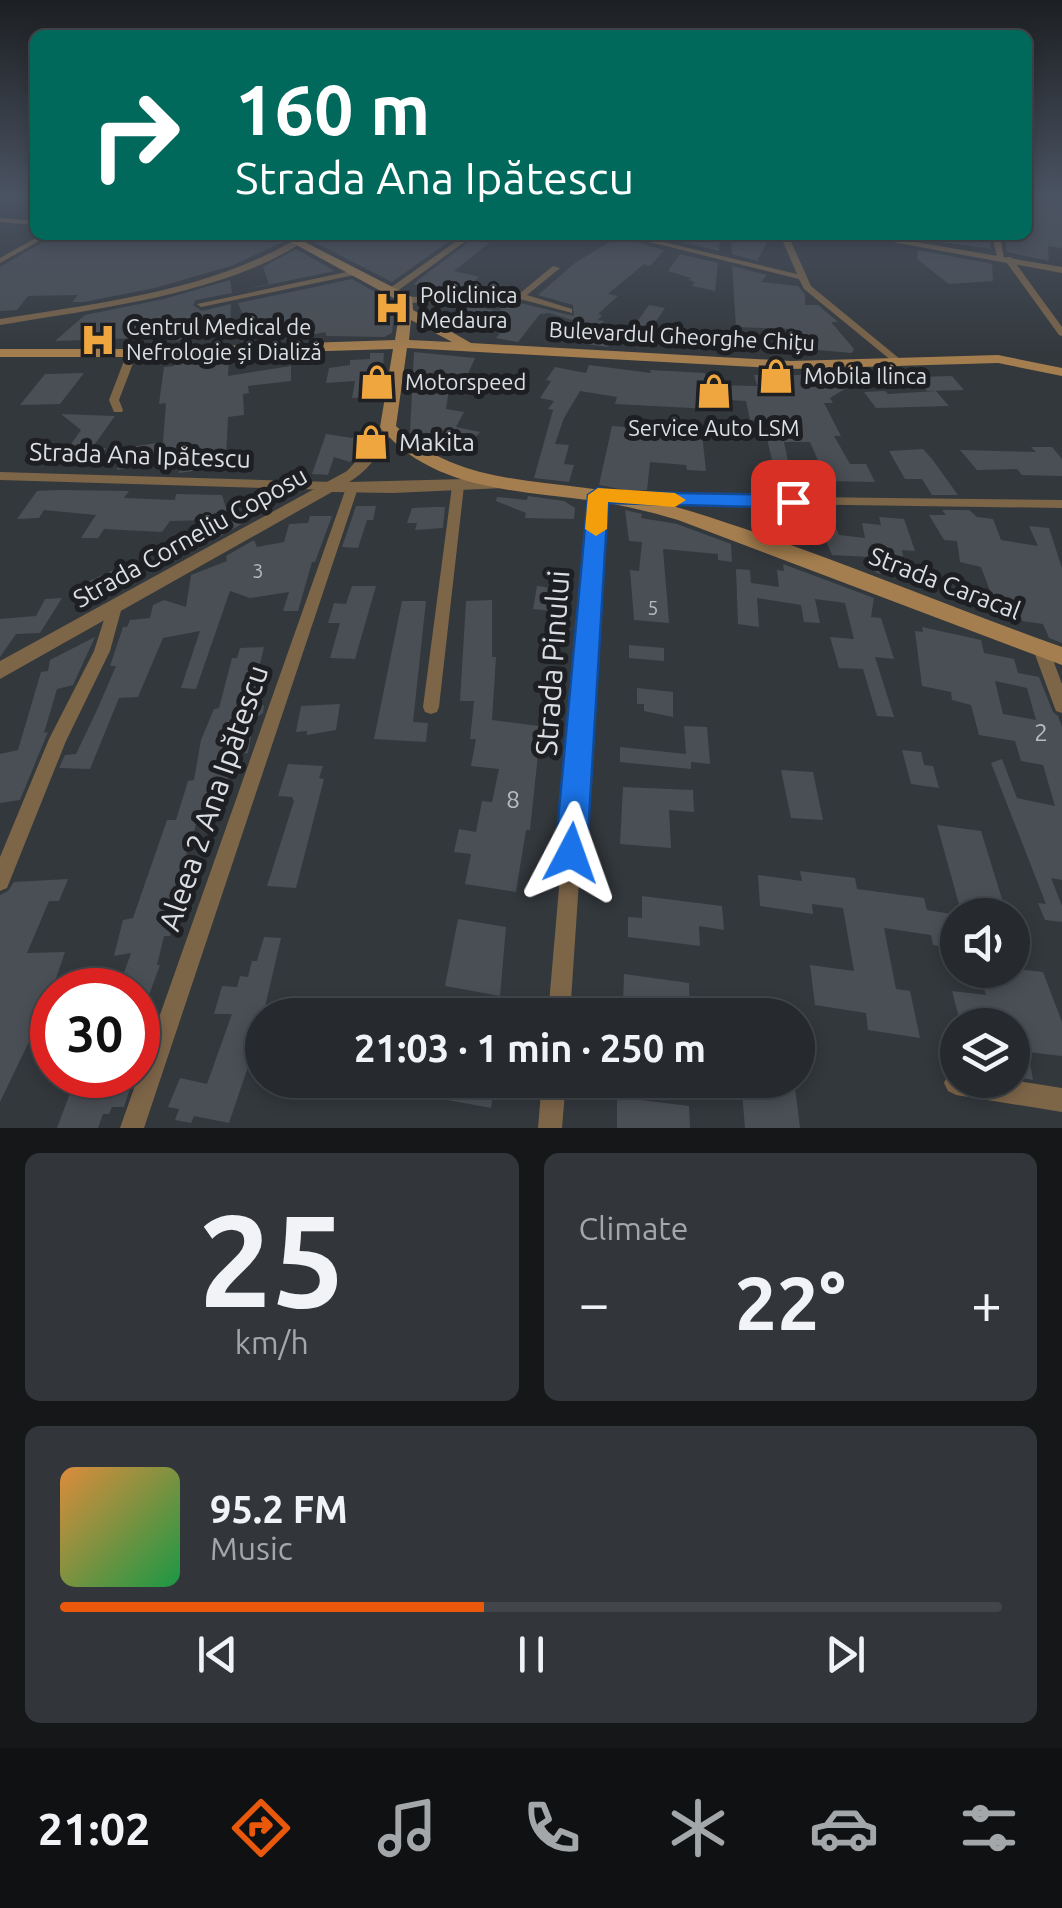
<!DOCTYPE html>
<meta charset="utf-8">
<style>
:root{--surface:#262a2e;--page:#32363a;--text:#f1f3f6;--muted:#a4a7aa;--line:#42464a;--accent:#ea580c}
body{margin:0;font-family:Ubuntu,sans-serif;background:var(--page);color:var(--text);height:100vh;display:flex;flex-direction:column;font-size:38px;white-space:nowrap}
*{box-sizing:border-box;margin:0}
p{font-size:32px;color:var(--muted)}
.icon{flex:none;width:55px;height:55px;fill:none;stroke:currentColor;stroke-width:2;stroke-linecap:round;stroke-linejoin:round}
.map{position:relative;height:1128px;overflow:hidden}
.panel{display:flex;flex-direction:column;gap:25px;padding:25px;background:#151719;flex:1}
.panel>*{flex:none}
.top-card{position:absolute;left:30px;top:30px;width:1002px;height:210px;border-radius:15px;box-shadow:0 5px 15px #0003,0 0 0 2px var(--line);background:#00695c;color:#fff;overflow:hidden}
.buttons{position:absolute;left:940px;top:898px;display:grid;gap:20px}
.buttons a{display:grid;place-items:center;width:90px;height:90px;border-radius:50%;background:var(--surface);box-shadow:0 5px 15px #0003,0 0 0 2px var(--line);font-size:50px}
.speed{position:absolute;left:30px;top:968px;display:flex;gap:20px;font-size:50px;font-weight:700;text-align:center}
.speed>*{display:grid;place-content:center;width:130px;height:130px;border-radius:50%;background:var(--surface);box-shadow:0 5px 15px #0003,0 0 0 2px var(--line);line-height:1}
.speed .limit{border:15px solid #d22;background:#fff;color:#111}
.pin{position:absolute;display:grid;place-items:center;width:85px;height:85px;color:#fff;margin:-42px;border-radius:20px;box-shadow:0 5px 15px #0006}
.me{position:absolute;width:110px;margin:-55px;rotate:4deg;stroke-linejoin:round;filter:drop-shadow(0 0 8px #0008)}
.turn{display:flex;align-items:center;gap:35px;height:210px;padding:0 40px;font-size:45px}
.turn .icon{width:130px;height:130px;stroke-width:2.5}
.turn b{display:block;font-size:70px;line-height:85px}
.big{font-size:75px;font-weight:600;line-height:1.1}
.panel .tile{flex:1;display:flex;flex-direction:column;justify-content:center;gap:15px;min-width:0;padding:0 35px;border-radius:15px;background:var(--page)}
.panel .dial{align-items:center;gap:0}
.dial b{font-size:130px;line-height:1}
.song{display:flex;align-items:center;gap:30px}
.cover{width:120px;height:120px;border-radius:15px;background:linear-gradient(135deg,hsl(30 70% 55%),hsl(140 70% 35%))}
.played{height:10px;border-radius:5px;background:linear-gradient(90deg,var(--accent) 45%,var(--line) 45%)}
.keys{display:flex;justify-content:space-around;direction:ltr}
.heat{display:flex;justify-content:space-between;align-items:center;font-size:55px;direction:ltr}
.panel .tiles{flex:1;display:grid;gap:25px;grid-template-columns:1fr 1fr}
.tile:last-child{grid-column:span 2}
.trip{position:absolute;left:245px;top:998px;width:570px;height:100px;border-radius:50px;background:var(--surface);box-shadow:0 5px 15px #0003,0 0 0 2px var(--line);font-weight:600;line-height:100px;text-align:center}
.menu{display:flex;height:160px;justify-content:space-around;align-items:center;background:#0f1112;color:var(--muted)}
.menu .icon{width:70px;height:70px}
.menu .current{color:var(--accent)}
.menu b{font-size:45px;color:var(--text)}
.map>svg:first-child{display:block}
.building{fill:#4a4f55;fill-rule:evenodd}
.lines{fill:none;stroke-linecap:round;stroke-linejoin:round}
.minor{fill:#7d6548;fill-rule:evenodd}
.tertiary{fill:#7d6548;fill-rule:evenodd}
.secondary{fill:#a47e4f;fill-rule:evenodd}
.route{fill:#1a73e8;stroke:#114b97;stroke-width:2.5}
.slow{fill:#f59e0b}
.labels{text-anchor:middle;stroke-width:10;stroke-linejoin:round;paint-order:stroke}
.number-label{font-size:20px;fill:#b7babf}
.far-poi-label{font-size:22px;fill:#dbdee2;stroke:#1d1f22;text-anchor:start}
.far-street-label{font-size:22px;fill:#dbdee2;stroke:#1d1f22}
.poi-label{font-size:25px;fill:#dbdee2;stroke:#1d1f22;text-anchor:start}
.street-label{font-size:25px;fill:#dbdee2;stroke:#1d1f22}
.near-number-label{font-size:25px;fill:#b7babf}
.near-street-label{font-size:30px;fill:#dbdee2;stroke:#1d1f22}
</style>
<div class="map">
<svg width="1062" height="1128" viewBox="0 0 1062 1128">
<rect width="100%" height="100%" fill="#33383d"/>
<path class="building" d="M1028,197L1062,200V248L1048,246L1049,261L1007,252L1004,235H1028Z
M99,235H150L147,238L201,241L275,236L283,242L231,266L155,288L84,302H72L78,295L28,296L17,310L0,311V267L53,236Z
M318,235H337L331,241L458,235L392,282L312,241Z
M478,235H499L454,271L479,277L460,292L413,284Z
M650,235H693L720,240L719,251Z
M730,235H771L757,261L732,254Z
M919,235L970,241L974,235H989L991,249L919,239Z
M618,237L664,250L650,266L644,264L608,294L618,296L598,314L602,315L598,320L604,321L598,329L619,334L608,347L562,341L579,322L549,313L540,314L518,342L496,338L500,333L479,328L485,322L454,317L465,305L499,311L503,306L520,303L574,316L573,305L538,295L575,263Z
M296,249L335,271L233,292L269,284L263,267Z
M918,250L992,264L993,281L949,284L917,259Z
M680,254L718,263L715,291L692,286L695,282L688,280L691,278L668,271Z
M732,266L767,275L761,282L798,286L805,294V305H818L838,322H831L854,349L852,353L806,349L791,329L736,327Z
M352,279L395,303L392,333L384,337L327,336L325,332L311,335L307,327L260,336L251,334L238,303Z
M230,280L232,293L196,300L193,305L202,311L231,304L230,330L176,341L177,337L148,330L142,338L55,341L85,315L164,299Z
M649,305L665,308L646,336L629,333Z
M414,352L475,358L467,376L451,375L446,409L464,412L456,427L480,432L471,443L426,437L423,443L410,433Z
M370,353H384L381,397L352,398L355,381L326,383L329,368L350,365V360L370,359Z
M229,358L228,376L291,366V381L248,386L249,393L243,394L244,415L228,417L226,457L201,462L200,470L179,473L182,457L117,470L123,448L163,442L166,403L159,404L164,367L174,366V361Z
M589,365L651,373L650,370L705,373L707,385L757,386L754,375H802L808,387H848L830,398L833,403H824L841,436H834L850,464H866L875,482L827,481L810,442H784L788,461L772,460L763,421L750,420L746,401L710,399L711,409L615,404L617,397L580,391L564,418L555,444L569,445L564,464L574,465L569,482L534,478L553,410L548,409L554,401L540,398L551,381L546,380L555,367L586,373Z
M84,373L60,404L20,405L45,374Z
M952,376L964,390L927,391L916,377Z
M885,391L888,394L936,391L949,406L876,408L864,392Z
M61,414L115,416L92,448H106L95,464L74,465L84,450L66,451L81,430Z
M612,426L702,433L706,471L687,470L686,465L650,462L647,490L630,491L599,485Z
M360,432L373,434L350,462L334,457L328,475L312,474L326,434L352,438Z
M1031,447H1052L1062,459V476L1022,475L1017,469L977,470L960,450L1036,452Z
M923,449L932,459L958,495H932L922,479H905L889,451Z
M59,490L129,491L124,498L175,500L176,494L222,495L229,517L244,513L247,521L219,537L213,520L170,521L162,532L104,529L98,538H81L96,515L44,510L39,518L17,519L37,491Z
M528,496L564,501L575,508L574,519L525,518L526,513L496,501L497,497L527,500Z
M356,506H376L373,520H367L358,548L342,547Z
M435,507H445L443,528L415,530L417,523H407L412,508Z
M625,510L642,514L641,518L677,524L731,544L732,562L718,560V554L663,549L669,623L634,620L630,570L639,571L642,542L629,541Z
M942,510H969L977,517L993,519L1001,540L1038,546L1029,526L1049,528L1062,568V643L1049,638L1043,624L1022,621L1016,606L995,604L981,567L960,562L957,541L944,540L929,515H946Z
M801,513L830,514L839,535L865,538L862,523L881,525L879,517L904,519L915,551L902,550L904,564L884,561L889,572L880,574L875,572L869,557L832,555L826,541H811Z
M310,516H332L315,562H312L298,611H283L289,592L250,598L230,591L196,689L181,688L200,631L163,638L138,697L119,698L90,769L59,768L65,755L76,754L97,710L116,666H110L123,627H127L130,620L150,618L153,605L164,600L186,607L191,575L227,561L226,556L254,540L257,547L284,542L289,524L308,523Z
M783,564L874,598L871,617L881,618L894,659L875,657L894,717L877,716L863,669L839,668L830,637L854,639L845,603L815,599L820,623L804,622L801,605L757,598L759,627L738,624L736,569L750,570L751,583L779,587L777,570L784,571Z
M113,570L122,574L105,599L89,603L80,596L89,581Z
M352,586H376L355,659L330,658L340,623H328L334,603L346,604Z
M537,586L567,590L563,612L533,609Z
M62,598L40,633L16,634L0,657V619L36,616L45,599Z
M492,600V657H496L492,720L546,727L543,746L539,745L530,830H526L516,892L465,884L471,854L454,852L459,829L476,832L482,801L492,802L499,769L471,766L476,739H470L474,701H460L466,601Z
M402,601H426L413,722L428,723L426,742L374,739Z
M922,627L981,640L984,653L1014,659L1018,673L1039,677L1053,712L1058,716L1062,727V880L1051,878L1062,906V922L1045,920L1038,903L1046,904L991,763L1002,759L1017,798L1055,806L1043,765L1021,761L1015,741L979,735L971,705L952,700L951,692L922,686L915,631L923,632ZM995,681L1027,688L1036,720L1003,714Z
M95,637L73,685L57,689L44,733L48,732L20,800L0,803V754L18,750L41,672L48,671L50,660Z
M629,645L664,648V661L629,658Z
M264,647L257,677L265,676L258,706L264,705L263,713L254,719L248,753L236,754L233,759L223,798L204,800L167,914L175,913L170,936H164L157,965H160L138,1025V990H118L131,953L114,956L123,920L133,918L167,820H176L188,781L194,780L201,740L214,709L219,708L232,658H237L240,648Z
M637,688L673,692V717L644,711V704H637Z
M340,704L336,730L307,735V731L296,732L301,706Z
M684,726L707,727L710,764L691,762V769L620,762V747L686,754Z
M902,750L921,752L924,765L933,766L939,788L911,784Z
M288,764L323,766L319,778L324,779L296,888L267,886L294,801L292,797L278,796Z
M781,770L813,772L823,820L791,818Z
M623,787L693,790L694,812L669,810L671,848L620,844Z
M937,825L981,831L1007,915H962Z
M800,871L855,878L857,889L924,898L927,910L958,915V949L933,945L931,935L884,928L896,989L910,991L920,1038L868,1030L866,1013L815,1005L810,965L854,971L843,908L812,904L813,914L760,906L758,875L802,881Z
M68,879L59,901H49L27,953L65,952L48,1002L0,1102V895L8,891L14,882Z
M642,896L722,906L724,930L699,926L700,946L628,937V917L642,918Z
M458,919L506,927L500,996L445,986Z
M264,937L281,938L258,1037L229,1123L194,1116L191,1123L175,1120L179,1109L168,1107L180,1078L207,1084L232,1014H214L222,986L237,987L240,976L248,977L252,961H257Z
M1016,969L1043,972L1062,1022V1056L1028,1052L1033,1080L1012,1076V1025H961L952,991L986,995L978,970Z
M624,974L689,983L690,1012L623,1003Z
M348,1000L394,1009V1015H343Z
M76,1077L133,1079L124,1107H112L109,1114H103L98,1128H57Z
M377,1080H495L491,1108L376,1087Z
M741,1080H794L800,1128H745Z
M617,1097L689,1106L690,1128H617Z"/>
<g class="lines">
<path class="minor" d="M0,218L35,221V225L0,222Z
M41,235H50L0,263V258Z
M198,235H255L251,237H202Z
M303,235H312C237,293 93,309 0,325V319C102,302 213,291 303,235Z
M465,235H474L396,292H390V288Z
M621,235H634L797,274L780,235H788L811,286L906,364L898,366L804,289L799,279Z
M992,235H1000L1004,259L997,257Z
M1008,257H1011L1062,327V336L1059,335L1004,259Z
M553,266L560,268L527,295L572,309V313L520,299L408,303L404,300L408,297L519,294Z
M356,270L360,272L359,274L201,307L197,304Z
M132,350L137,353L119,400L123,410L122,412H114L109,400L127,353Z
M0,472L333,482L339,486L333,490L0,480Z
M458,482L464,486L439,707L437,712L431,714L425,712L423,707L452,486Z
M352,484L358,488L144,1128H120L346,488Z
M599,491L605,495L570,1015H548L593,495Z
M631,495L1062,500V508L627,502L625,499L627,496Z
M115,601L120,603L122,607L110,651L66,741L7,888L0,891V857L49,739L94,651L108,607L110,603Z
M1041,643L1046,645L1049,649L1062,684V713L1056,711L1054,706L1033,649L1036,645Z
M956,1071L958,1080H1012L1062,1088V1112L956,1095L948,1091L944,1083L948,1075Z
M542,1080H566L562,1128H538Z"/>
<path class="tertiary" d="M854,235H875L1062,267V273Z
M388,423L395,427C384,448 370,470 349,482L504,478L512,483L504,488L393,493L332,492L0,679V661L347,471L372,444L383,424Z"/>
<path class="secondary" d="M278,235H291L412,297L413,310L471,343L791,361L998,355L1062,368V376L998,363L791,369L407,348L396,426C449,478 517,479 586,488C622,492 656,501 690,511C816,550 938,603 1062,647V665L678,520C648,511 618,504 587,500C513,490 431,489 380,427L393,349L132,357H0V349H132L395,340L401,302ZM411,320L452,342L409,340Z"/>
</g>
<linearGradient id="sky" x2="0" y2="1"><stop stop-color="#1c1f22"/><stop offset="0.55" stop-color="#4a5362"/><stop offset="1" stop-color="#4a5362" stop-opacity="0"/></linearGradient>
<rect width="1062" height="354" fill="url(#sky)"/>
<path class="route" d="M598,488L621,492L793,495L803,502L793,508L608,503L587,853L583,865L571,869L560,865L555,853L588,495Z"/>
<path class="slow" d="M598,488L675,493L686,500L675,507L608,502L607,529L596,536L585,529L588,495Z"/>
<defs>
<symbol id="hospital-bare" viewBox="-9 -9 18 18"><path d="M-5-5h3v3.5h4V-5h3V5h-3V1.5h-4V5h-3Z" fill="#f0a63f" stroke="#1d1f22" stroke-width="2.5" paint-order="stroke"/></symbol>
<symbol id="shop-bare" viewBox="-9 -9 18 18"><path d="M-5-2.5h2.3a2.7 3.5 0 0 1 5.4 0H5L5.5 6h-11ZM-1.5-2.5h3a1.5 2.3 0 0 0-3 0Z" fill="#f0a63f" stroke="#1d1f22" stroke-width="2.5" paint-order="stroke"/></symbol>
</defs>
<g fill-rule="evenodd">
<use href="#hospital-bare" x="367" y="283" width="50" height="50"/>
<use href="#hospital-bare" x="73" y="315" width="50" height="50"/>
<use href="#shop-bare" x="751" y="351" width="50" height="50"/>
<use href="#shop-bare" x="352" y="357" width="50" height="50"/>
<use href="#shop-bare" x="689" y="366" width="50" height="50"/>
<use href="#shop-bare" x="346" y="417" width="50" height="50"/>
</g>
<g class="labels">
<g class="number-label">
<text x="258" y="578">3</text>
<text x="653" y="615">5</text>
</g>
<g class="far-poi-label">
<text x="420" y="303">Policlinica<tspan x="420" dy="25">Medaura</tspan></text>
<text x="126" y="335">Centrul Medical de<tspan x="126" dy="25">Nefrologie și Dializă</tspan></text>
<text x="804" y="384">Mobila Ilinca</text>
<text x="405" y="390">Motorspeed</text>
<text x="714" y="436" text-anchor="middle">Service Auto LSM</text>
</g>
<g class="far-street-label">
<text transform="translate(682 336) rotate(3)" y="8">Bulevardul Gheorghe Chițu</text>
</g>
<g class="poi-label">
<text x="399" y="451">Makita</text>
</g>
<g class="street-label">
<text transform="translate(140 455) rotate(2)" y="9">Strada Ana Ipătescu</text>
<text transform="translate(190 537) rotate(-29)" y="9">Strada Corneliu Coposu</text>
<text transform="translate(945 583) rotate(21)" y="9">Strada Caracal</text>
</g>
<g class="near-number-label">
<text x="1041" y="741">2</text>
<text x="513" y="808">8</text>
</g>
<g class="near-street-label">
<text transform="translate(553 663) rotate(-86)" y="10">Strada Pinului</text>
<text transform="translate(214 798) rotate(-71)" y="10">Aleea 2 Ana Ipătescu</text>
</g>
</g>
</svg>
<div class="buttons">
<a><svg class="icon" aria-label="sound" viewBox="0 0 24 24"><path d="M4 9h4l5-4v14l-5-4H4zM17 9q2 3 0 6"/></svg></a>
<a><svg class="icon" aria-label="layers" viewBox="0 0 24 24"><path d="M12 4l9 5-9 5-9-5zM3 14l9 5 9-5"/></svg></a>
</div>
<div class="speed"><div class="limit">30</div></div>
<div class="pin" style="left:793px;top:502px;background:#d93025"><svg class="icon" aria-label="arrive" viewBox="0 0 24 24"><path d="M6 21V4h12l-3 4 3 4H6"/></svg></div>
<svg class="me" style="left:571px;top:853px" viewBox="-20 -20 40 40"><path d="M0-17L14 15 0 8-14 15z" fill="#1a73e8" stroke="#fff" stroke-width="4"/></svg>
<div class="trip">21:03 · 1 min · 250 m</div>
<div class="top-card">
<div class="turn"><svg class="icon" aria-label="right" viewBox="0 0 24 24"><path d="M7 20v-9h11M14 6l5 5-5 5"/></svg><div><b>160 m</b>Strada Ana Ipătescu</div></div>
</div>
</div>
<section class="panel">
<div class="tiles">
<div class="tile dial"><b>25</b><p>km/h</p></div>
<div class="tile"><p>Climate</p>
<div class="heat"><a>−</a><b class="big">22°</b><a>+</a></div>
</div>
<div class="tile">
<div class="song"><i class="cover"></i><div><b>95.2 FM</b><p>Music</p></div></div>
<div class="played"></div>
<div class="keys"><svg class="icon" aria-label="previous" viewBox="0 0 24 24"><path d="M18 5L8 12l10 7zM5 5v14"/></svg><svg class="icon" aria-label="pause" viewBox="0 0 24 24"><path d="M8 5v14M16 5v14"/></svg><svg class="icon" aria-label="next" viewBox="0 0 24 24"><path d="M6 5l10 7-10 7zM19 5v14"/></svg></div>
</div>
</div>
</section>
<nav class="menu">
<b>21:02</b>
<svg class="icon current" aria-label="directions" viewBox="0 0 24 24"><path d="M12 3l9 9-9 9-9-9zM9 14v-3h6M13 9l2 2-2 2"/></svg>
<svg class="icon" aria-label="music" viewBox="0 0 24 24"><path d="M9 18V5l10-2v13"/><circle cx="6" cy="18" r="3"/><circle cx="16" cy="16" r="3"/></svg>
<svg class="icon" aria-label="phone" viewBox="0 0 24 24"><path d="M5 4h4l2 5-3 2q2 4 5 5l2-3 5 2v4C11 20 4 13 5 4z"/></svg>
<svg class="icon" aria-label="climate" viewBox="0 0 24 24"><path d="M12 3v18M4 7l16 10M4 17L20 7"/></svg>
<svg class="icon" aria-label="car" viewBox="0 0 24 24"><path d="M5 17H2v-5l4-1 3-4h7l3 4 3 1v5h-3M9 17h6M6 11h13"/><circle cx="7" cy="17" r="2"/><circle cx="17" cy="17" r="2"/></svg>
<svg class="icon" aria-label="filters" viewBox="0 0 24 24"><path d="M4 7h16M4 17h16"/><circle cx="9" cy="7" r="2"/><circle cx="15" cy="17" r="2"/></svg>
</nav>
